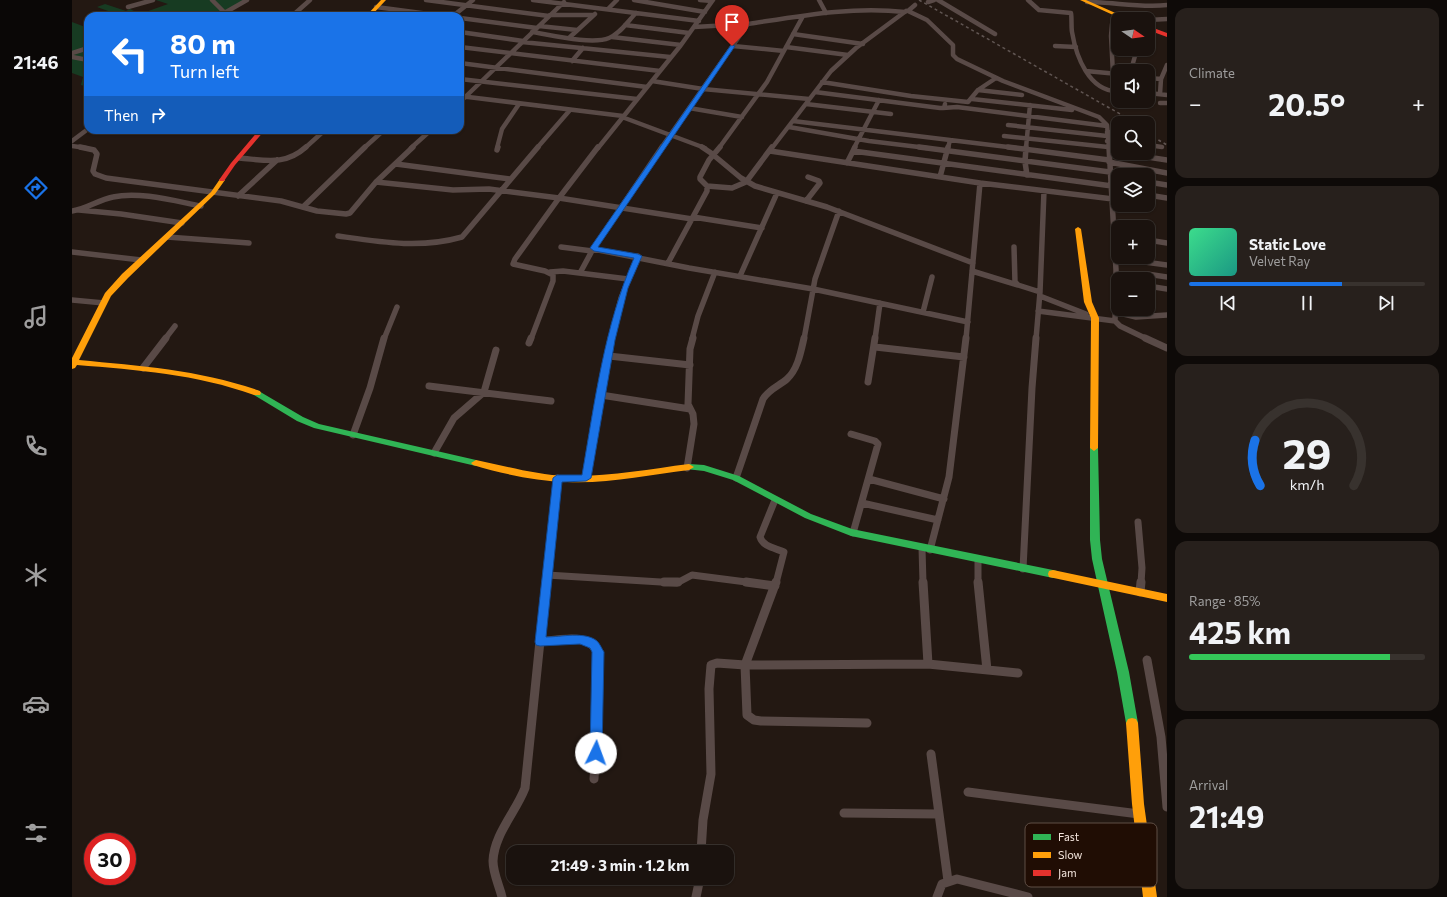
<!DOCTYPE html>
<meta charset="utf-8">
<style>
:root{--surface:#1a120e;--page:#27201c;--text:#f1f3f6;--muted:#9f9e9e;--line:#38322e;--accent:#1a73e8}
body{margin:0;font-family:Commissioner,sans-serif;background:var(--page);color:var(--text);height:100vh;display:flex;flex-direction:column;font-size:15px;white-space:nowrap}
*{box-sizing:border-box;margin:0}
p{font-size:13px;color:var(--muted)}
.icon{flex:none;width:22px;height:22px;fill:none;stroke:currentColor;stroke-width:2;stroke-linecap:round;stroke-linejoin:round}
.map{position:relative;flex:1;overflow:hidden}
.panel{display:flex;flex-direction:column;gap:8px;padding:8px;background:#0e0a08;width:280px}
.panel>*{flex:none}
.banner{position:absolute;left:12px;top:12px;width:380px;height:122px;border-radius:12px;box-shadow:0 1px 3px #0004,0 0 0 1px var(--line);background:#1a73e8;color:#fff;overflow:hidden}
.needle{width:26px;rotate:103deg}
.buttons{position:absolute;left:1039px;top:12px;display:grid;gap:8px}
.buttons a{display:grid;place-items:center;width:44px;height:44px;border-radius:8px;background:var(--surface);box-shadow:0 1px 3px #0004,0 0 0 1px var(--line);font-size:20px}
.speed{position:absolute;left:12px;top:833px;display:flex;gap:8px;font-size:20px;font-weight:700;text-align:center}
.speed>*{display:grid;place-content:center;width:52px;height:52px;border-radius:50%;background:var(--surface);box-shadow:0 1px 3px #0004,0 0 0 1px var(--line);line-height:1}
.speed .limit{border:6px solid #d22;background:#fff;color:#111}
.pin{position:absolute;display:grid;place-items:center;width:34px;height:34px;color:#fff;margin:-41px -17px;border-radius:50% 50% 50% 0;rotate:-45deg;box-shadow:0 0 4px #0007}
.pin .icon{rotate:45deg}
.me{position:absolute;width:44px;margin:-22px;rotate:3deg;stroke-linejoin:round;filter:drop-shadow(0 0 3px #0008)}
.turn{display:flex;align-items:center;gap:14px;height:84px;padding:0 20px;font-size:18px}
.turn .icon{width:52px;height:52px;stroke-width:2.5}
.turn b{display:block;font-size:28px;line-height:34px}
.then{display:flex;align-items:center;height:38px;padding:0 20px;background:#0003;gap:8px;font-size:15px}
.big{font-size:30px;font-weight:700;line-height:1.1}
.panel .card{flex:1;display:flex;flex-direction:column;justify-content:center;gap:6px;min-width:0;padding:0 14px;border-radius:12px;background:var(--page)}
.panel .dial{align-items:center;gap:0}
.dial svg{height:104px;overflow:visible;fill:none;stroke:var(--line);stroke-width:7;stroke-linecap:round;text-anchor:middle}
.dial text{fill:var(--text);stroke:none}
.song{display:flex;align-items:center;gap:12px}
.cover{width:48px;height:48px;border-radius:6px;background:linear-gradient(135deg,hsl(150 70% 55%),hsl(170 70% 35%))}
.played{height:4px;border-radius:2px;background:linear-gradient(90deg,var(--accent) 65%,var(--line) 65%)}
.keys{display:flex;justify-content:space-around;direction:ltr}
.heat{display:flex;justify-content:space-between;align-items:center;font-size:22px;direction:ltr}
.charge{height:6px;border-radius:3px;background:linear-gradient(90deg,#34c759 85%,var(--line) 0)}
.trip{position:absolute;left:434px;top:845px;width:228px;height:40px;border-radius:12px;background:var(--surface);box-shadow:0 1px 3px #0004,0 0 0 1px var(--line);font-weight:700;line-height:40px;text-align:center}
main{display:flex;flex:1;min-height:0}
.tab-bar{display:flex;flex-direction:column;width:72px;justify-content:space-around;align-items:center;background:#0a0706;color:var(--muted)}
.tab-bar .icon{width:28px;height:28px}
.tab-bar .current{color:var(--accent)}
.tab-bar b{font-size:18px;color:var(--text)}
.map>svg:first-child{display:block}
.green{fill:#173b22}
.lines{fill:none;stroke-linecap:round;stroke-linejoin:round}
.street-far3{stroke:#594a47;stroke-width:4.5}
.street-far2{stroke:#594a47;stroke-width:5.5}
.street-far1{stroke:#594a47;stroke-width:7}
.street{stroke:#594a47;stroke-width:9}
.fast{fill:#30b455;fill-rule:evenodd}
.slow{fill:#ff9f0a;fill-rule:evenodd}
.jam{fill:#e5322d;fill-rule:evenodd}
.rail{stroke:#605552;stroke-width:1.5;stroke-dasharray:3 3;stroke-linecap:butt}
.route{fill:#1a73e8;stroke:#114b97}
.key{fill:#200d04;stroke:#5f4e45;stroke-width:1}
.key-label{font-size:11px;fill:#f2e4dc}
</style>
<main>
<nav class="tab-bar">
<b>21:46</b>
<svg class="icon current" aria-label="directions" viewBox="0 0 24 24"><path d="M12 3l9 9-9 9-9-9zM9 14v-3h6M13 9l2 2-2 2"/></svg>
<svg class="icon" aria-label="music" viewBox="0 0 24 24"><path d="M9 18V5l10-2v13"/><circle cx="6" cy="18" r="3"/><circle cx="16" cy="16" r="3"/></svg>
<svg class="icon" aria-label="phone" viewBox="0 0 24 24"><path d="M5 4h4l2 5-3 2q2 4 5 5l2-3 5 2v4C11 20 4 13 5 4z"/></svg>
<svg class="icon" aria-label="climate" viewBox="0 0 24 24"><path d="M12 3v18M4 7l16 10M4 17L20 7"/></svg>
<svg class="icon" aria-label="car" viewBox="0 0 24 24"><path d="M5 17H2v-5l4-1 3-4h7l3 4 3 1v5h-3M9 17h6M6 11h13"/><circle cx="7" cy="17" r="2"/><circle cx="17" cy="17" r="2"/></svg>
<svg class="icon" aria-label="filters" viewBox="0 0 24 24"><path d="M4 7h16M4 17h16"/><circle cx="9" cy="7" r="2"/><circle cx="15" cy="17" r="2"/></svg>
</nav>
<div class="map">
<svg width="1095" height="897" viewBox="0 0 1095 897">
<rect width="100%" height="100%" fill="#231812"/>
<path class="green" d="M84,0H172L146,16H50L25,7L33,4L54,11L58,9L68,14L96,4Z
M0,22L16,28V87L9,85L11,77L0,73Z"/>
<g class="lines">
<path class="street-far3" d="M140,0L153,13
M354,0L477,16
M461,0L627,21
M562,0L633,12
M628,0L640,1
M747,0L754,13
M866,0L923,34
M956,0L967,10L999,13C1000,19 999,26 1000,32C1004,56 1017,92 1046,91
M856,2L862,0
M1015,2C1042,2 1068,8 1095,5
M843,5L836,11L855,20L881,45V55L885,59L931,81L1027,117L1035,125L1037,148
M56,7L81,0
M304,7L372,16
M536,9L545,0
M478,15H521
M147,16L175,0
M220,16L238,0
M381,16L401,0
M388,18L465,28
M1076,20L1095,19
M1040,24L1039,36L1041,74
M553,25L617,33
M467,26L505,30
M622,27L676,24
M388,32L451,41
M460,32C479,35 520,45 537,38C548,34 556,21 564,13
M721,34L791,44
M498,37L523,14
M540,37L609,45
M450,42L598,57
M661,46L712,51
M983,46L1004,47
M388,47L588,71
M714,47L776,55
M0,53L16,48
M0,57L16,60
M500,61L511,48
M388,63L575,87
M1014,71L1046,74
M1062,71L1061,63L1065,49
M1076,78L1089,79
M388,79L565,99
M580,81L631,89L737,99
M750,82L839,96L896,102L906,90L924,78
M906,90L950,95
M743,92L868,108H872L873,104
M1076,93L1095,95
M1088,94L1089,79L1095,65
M388,96L551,116
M900,99L1000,110
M388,102L492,2
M1088,103H1095
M734,104L819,114
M617,108L670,117
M871,108L885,107L1035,126
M550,117L633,148
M721,121L944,148
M936,125L1035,136
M717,127L797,141L855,148
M1035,132L1046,133
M932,136L1036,147
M0,141L16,129
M1035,141L1046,142
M1076,145L1090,147
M0,146L14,148
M233,148L253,130
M292,148L312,130
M339,148L359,130
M425,148L430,129L447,104
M465,148L498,110
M526,148L609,45L641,0
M589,148L676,24C728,16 780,6 833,12
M647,148L695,82L731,16
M700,148L759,71L784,48L834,11
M782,148L807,100
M876,148L878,140
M954,148L958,105"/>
<path class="street-far2" d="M8,147L22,150L25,154L21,171L23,174L34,178L209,201L245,211L274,214L278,213L304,182L341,147
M630,147L639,153L669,178L683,186L755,207L901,263
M847,147L1038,172
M936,147L1037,160
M954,147L953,162L955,175
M1037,147L1044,270L1043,321L1048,326L1075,339
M425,150L426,147
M698,151L908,183
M781,151L1040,186
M1049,153L1095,160
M167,158C193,160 213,166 234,147
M1037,162L1095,173
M775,163L783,147
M324,164L438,179
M868,177L876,147
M304,182L381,190L417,189L487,198L620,219
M1076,182L1095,185
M635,186L660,188L674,182L700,147
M1076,195L1095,198
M166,196L205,160
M734,201L748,183L747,181L736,177
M231,207L293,147
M7,210L49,214L110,223
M0,211C15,209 26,200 41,197C67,191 103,201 129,206
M621,217L690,228
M266,236C308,242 348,249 390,237L466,147
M95,237L177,243
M1076,240L1095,243
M489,247L520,251
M942,247L943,282L946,285L968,292
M521,249L617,268L741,289L896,322
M0,252L69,260
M1043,258L1095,265
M596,263L635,191V186L628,179V177L637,160L648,147
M900,271L946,285
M478,272L491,271L556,279
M508,273L521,249L590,147
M1075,274L1095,277
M668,276L705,193
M1076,286L1095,289
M968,296L1014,314
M0,300L32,303
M966,311L1043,321
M851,312L860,277
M1043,312L1064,317L1095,315
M93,339L103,326
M312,339L325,307
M459,339L481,281V275L473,271L441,264L443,259L487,198L526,147
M539,339L549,298L566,256
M620,339L626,316L643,272
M732,339L743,279L767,211
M803,339L808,303
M894,339L908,183L1041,199
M964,339L968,292L972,191"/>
<path class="street-far1" d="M1073,338L1095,348
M457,343L459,338
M803,347L892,357
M537,356L618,365
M71,368L94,338
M796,382L803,338
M357,386L479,401
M529,395L618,409
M779,434L803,441L806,444L781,533
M281,435L298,388L312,338
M362,453L382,418L412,392L424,350
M615,468L622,424L621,414L616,404L618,349L621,338
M514,478L539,338
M664,478L691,399C697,389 707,386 715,379C726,369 729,351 732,338
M797,479L872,499
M703,500L688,537C691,547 703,548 712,552L704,583
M790,503L866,520
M1066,522L1070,568L1069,583
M850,548L851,583
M858,550L877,477L894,338
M906,560V583
M951,569L960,388L964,338
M475,575L605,583L620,575L682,583
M474,583L485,478"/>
<path class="street" d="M592,582H606
M674,582L703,586
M704,582L673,665L675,715L682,720L689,721L795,723
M851,582L856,664
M906,582L915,670
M1068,592L1069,582
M468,642C485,640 519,632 526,653L525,727L522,779
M1075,660L1089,737L1095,807
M859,754L876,881
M896,792L1067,814
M772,813L867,814
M629,852L631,820L639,774L637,689L639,665L645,663L673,665L856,664L946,673
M430,897C427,885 421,873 421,861C422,834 444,812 453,788L474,582
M624,897L628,878
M865,897L870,884L885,879L956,897"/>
<path class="fast" d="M185,390L231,417L247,424L404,460L409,463L404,466L242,428L225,421L182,395L181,393Z
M1022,445L1026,448L1028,540L1030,559L1057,672L1066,723L1064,727L1060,728L1056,727L1054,723L1045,672L1020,559L1018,540V448Z
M617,464L632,465L667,476L739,514L780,529L981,570L985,571L986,574L985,577L981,578L779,536L733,518L661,480L632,471L614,469L612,467L614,465Z"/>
<path class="slow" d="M309,0H314L299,16H294Z
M1008,0H1014L1057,19H1050Z
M150,178L153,180L143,194L56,278L39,296L7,360C69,366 129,370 188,391L189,393L188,395H182C124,374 65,370 5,365L3,368L0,369V358L33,293L50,274L139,192L148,179Z
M1006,227L1009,229L1020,302L1027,318L1026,448L1022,451L1018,448L1019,318L1012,302L1003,229Z
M404,460C434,466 464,475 495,476C536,477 577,469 617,464L622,467L617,470C577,475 535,484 495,482C463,481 431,474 401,465L399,463Z
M981,570L1095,594V602L977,577L976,574L977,571Z
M1060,718L1064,719L1066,723L1072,804L1085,897H1071L1060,804L1054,723L1056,719Z"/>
<path class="jam" d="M1076,26L1095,33V37L1076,30Z
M187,130H193L163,165L152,181H148L147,180L159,163Z"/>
<path class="rail" d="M847,0L1064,123
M1076,134L1095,145"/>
</g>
<path class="route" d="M659,45L663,46L526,247L566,254L570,256L556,288L543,340L519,478L514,481L490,482L474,637C489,637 513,631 525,641C528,644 530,649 532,652L530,753L528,756L524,758L520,756L518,753L520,652L518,648L508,644L468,646L464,645L463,642L481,478L485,475H510C523,401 532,327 562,258L522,251L518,248Z"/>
<rect x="953" y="823" width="132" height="64" rx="6" class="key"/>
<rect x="961" y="834" width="18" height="6" fill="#30b455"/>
<rect x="961" y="852" width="18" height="6" fill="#ff9f0a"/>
<rect x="961" y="870" width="18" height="6" fill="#e5322d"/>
<g class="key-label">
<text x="986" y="841">Fast</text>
<text x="986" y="859">Slow</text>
<text x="986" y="877">Jam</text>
</g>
</svg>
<div class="buttons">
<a><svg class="needle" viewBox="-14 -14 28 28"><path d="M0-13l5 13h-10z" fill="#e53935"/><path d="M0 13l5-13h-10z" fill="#9f9e9e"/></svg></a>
<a><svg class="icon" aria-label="sound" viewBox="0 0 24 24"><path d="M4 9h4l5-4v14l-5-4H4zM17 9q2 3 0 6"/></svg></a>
<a><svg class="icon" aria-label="search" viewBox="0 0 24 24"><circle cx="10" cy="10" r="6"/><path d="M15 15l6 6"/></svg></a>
<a><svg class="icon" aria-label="layers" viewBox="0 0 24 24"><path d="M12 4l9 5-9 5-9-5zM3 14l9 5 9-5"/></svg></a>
<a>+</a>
<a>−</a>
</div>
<div class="speed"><div class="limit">30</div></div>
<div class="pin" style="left:660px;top:46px;background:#d93025"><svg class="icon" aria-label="arrive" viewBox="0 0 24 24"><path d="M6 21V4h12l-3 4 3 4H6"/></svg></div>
<svg class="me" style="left:524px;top:753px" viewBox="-20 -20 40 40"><circle r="19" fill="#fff"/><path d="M0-13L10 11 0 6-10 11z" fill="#1a73e8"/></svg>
<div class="trip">21:49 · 3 min · 1.2 km</div>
<div class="banner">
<div class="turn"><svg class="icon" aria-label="left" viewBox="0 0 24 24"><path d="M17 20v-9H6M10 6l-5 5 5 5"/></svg><div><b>80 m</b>Turn left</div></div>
<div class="then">Then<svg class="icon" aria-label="right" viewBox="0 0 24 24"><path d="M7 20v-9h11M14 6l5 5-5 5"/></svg></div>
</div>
</div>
<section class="panel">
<div class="card"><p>Climate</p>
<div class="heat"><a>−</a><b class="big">20.5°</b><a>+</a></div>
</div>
<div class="card">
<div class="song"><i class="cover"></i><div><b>Static Love</b><p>Velvet Ray</p></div></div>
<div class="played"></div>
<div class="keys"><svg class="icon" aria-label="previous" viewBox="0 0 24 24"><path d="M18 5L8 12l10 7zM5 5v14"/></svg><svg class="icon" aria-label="pause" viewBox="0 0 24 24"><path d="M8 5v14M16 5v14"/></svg><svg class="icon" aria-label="next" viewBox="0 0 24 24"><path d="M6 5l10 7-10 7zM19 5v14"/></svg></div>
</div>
<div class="card dial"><svg viewBox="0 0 100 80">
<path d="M14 69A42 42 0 1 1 86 69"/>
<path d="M14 69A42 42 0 0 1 10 34" stroke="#1a73e8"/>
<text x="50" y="56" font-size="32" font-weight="700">29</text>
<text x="50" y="72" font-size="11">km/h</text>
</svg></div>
<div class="card"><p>Range · 85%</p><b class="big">425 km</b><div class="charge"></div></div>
<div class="card"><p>Arrival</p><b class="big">21:49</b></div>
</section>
</main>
